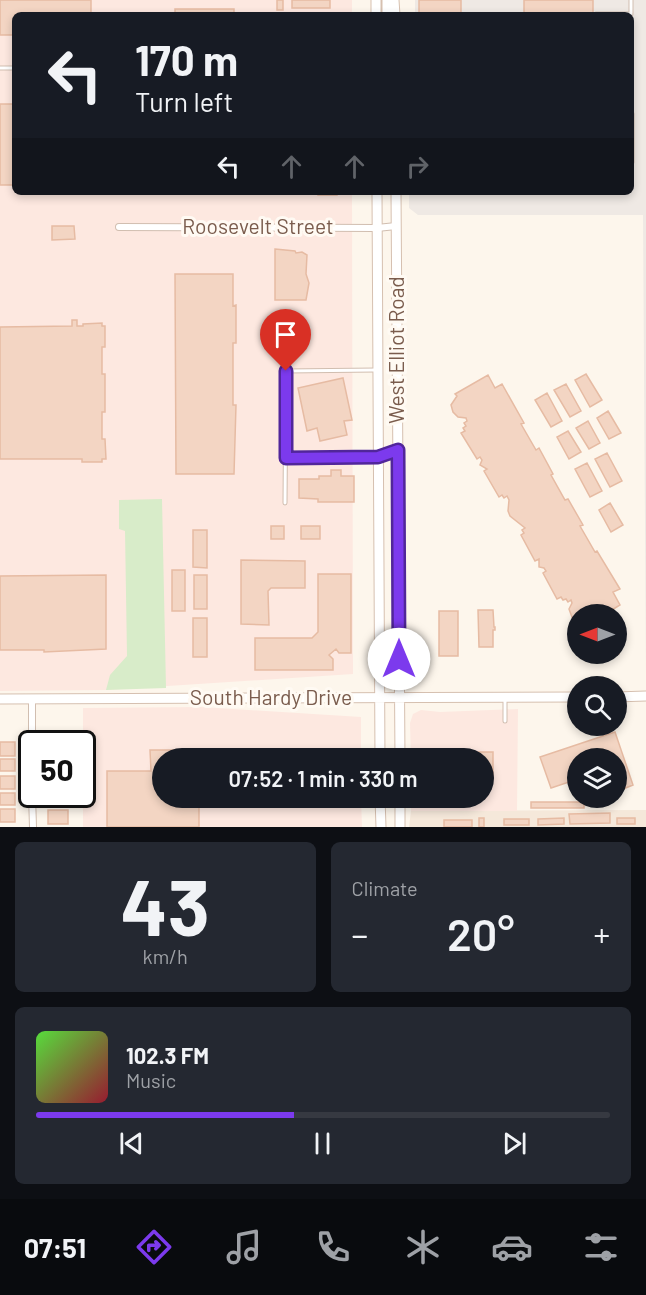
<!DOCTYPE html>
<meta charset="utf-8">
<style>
:root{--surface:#171b24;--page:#242831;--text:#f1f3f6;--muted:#9ea1a6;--line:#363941;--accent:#7c3aed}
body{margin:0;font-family:Barlow,sans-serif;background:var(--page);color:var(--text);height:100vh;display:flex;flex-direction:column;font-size:22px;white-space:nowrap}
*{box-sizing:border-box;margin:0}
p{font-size:20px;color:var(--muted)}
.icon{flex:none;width:33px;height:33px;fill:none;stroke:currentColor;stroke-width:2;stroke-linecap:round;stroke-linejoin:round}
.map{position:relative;height:827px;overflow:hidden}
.sheet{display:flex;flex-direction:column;gap:15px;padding:15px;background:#0d0f14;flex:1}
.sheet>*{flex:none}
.banner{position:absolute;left:12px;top:12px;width:622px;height:183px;border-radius:9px;box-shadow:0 3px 9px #0003;background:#171b24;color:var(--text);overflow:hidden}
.needle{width:39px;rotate:270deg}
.tools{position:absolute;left:567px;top:604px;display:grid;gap:12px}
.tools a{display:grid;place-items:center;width:60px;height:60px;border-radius:50%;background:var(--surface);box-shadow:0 3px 9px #0003;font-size:30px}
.speed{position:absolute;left:18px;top:730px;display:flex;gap:12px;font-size:30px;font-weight:700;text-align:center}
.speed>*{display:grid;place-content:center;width:78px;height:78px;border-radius:50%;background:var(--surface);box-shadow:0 3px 9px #0003;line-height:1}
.speed .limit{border:3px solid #111;border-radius:9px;background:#fff;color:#111}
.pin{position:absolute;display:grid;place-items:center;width:51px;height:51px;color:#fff;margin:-62px -26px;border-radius:50% 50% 50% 0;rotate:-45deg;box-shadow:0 0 6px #0007}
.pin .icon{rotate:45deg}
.me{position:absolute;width:66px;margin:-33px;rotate:0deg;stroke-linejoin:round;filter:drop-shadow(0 0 4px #0008)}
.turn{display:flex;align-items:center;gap:21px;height:126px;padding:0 24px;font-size:27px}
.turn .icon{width:78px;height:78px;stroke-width:2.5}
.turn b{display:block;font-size:42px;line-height:51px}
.lanes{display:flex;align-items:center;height:57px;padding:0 24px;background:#0003;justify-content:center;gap:30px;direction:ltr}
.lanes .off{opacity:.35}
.big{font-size:45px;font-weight:600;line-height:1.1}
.sheet .tile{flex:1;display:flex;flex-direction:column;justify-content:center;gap:9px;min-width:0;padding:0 21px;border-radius:9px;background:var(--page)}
.sheet .dial{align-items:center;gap:0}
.dial b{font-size:78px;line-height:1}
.song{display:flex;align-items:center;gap:18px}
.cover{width:72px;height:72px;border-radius:9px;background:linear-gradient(135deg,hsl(110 70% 55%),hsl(350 70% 35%))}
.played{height:6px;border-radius:3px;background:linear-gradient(90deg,var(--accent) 45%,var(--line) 45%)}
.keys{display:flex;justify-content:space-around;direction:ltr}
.heat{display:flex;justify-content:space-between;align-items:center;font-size:33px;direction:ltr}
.sheet .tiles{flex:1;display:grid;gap:15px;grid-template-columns:1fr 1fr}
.tile:last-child{grid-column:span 2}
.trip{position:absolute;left:152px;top:748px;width:342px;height:60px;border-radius:30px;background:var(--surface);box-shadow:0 3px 9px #0003;font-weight:600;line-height:60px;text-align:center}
.tabs{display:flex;height:96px;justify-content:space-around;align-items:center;background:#090b0e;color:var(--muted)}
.tabs .icon{width:42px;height:42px}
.tabs .current{color:var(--accent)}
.tabs b{font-size:27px;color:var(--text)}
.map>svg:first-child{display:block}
.residential{fill:#f5e8da}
.commercial{fill:#fde8e0}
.industrial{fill:#efe9e4}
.green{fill:#d8ecc9}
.building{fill:#f3d5c3;stroke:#e6bba3;stroke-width:1.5}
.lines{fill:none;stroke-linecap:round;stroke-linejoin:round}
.lane-casing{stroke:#d1beb0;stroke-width:5}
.street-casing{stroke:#d1beb0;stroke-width:8}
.secondary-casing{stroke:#d6c0b0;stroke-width:11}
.lane{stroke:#fff;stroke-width:3}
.street{stroke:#fff;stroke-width:6}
.secondary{stroke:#fff;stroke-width:9}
.route-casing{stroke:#51269a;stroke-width:15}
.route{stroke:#7c3aed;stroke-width:10}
.labels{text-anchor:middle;stroke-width:6;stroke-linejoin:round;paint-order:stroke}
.street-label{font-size:21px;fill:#7a5c4d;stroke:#fffaf3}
</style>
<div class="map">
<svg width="646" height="827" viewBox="0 0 646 827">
<rect width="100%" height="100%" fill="#fdf6ec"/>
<path class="residential" d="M646,810V827H409L411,811Z"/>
<path class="commercial" d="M0,0H352V15H15V192H352L353,674L106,690L0,691Z
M201,707L361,717V759H162V798H361L362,827H83V708Z
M518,709L517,811H411V798H483V759H411L410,723L413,714L421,710L440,712Z"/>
<path class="industrial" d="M415,0H646V679L643,215H418L409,208V192H632V15H415Z"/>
<path class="green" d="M162,499L166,688L106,690L110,675L127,656L125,531L119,529V500Z"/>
<path class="building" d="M0,0H91V15H15V35H0Z
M277,0H283V10H277Z
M292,0H330V8H292Z
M419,0H461V15H419Z
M524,0H593V15H524Z
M175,9H234V15H175Z
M0,104H15V185H0Z
M318,192H341L337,195H318Z
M52,226H74L75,239L52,240Z
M275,249L295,251L296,253L302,252L307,255L306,274L309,283L306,300H275Z
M175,274H233V306L236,305V343H233V405H236L234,474H176Z
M72,320H77V326H83V324L102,323V326H105V347H102V374H105V412H102V439H105L106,459H102V462H82V459H0V327L72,326Z
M586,374L602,400L590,407L575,380Z
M488,375L495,388L502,384L524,423L521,424L536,450L539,448L553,474L551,475L565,500L568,499L583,525L580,526L595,552L597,551L620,589L613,592L620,605L604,615H578V622L573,620L569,609L572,603L571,600L568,602L566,599L563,600L561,597L557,599L543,573L546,571L544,568L539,567V559L535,561L521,535L524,533L522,530L525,528L510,516L508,511L509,500L507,496L504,498L502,495L499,497L484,471L487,469L480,465L482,460L480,457L477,459L461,433L465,431L463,428L466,426L464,423L467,421L466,418L458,417L453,412L451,405L457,396L455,394Z
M343,378L352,420L344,421L347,435L320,441L317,428L307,431L298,388Z
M566,384L581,411L570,417L554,390Z
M547,393L562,421L551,427L535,400Z
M608,411L621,433L609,439L597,418Z
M588,421L600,443L589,449L576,428Z
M568,431L581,452L569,459L557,437Z
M607,453L622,481L610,487L595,459Z
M587,463L602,491L590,497L575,469Z
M331,470H341V476H354V502H318V499L299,498V479H319V476H331Z
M610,503L623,525L611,532L599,510Z
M271,526H284V539H271Z
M301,526H320V539H301Z
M193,530H207V568L193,567Z
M241,560L305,561V588H271L268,591L269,625L241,624Z
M172,570H185V611H172Z
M318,574H351V653H339L336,649L329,655L333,659V670H255V638H312L318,632Z
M106,575V649L44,652V650H0V576Z
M194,575H207V609H194Z
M478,610H493L494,627H495V630H493V647H479Z
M439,611H458V656H439Z
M193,618H207V657H193Z
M616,641H619V654H588H616Z
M615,732L633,785L618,791L616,789V759H578V779L551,788L540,757Z
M0,742H15V756H0Z
M150,750H199V759H162V798H199V827H107V771H151Z
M301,751H339V758L344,759H299Z
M457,752H493V779H483V759H457Z
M0,759H15V771H0Z
M0,776H15V789H0Z
M0,793H15V805H0Z
M48,795H67V806H48Z
M531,802H584V808H531Z
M0,809H15V822H0Z
M48,810H68V824H48Z
M610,813V823L570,824L569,814Z
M479,818H484V827H479Z
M564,818V824L538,825V819Z
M617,818H635V824H617Z
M504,819H529V825H504Z
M444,820H472V827H444Z"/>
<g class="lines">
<defs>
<path id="lane" d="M631,0V13
M596,14H631
M0,68H15
M632,114V162
M286,458L378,457L396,450
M285,503L286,371L376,370
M505,700V721"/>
<path id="street" d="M119,227L377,228L396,226
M32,699V744
M32,795L33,827"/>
<path id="secondary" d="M376,0V15
M387,0V15
M394,0L395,15
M377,192L380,759
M396,192L400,759
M616,697L646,696
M0,699L578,697
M380,798L381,827
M400,798V827"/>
</defs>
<use href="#lane" class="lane-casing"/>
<use href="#street" class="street-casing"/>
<use href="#secondary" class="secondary-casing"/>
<use href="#lane" class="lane"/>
<use href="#street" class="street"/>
<use href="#secondary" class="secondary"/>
</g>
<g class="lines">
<defs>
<path id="route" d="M286,371V458L378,457L398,450L399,659"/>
</defs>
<use href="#route" class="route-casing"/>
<use href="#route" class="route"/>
</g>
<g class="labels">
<g class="street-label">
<text x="258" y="234">Roosevelt Street</text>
<text transform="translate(397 350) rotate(-90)" y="7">West Elliot Road</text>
<text x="271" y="705">South Hardy Drive</text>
</g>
</g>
</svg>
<div class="tools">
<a><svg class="needle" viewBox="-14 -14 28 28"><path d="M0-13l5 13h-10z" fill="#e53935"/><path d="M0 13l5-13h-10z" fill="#9ea1a6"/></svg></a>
<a><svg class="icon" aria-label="search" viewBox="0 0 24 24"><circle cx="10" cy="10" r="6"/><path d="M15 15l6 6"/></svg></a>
<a><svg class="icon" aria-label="layers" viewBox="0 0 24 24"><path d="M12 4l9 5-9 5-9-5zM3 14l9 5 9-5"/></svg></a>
</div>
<div class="speed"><div class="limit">50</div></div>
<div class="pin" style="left:286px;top:371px;background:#d93025"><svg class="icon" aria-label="arrive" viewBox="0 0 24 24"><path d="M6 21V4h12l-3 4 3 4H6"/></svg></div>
<svg class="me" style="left:399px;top:659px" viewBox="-20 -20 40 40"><circle r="19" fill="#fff"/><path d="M0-13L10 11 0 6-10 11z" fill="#7c3aed"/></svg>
<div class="trip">07:52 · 1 min · 330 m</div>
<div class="banner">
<div class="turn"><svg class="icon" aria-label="left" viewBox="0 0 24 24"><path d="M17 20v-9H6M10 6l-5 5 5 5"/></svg><div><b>170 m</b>Turn left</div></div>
<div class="lanes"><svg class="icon" aria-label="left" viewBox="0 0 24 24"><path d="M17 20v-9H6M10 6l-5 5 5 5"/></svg><svg class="icon off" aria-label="ahead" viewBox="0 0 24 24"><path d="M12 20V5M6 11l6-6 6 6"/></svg><svg class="icon off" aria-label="ahead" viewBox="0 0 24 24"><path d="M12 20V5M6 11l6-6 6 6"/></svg><svg class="icon off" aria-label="right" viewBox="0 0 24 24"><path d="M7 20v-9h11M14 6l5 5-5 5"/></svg></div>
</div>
</div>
<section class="sheet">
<div class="tiles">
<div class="tile dial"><b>43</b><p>km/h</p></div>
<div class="tile"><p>Climate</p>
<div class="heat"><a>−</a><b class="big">20°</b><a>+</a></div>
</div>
<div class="tile">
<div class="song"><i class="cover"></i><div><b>102.3 FM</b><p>Music</p></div></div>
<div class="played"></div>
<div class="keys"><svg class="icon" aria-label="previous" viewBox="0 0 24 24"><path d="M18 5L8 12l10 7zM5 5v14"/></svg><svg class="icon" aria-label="pause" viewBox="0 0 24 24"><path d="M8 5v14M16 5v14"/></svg><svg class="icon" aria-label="next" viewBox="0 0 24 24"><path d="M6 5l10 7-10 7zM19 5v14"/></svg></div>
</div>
</div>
</section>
<nav class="tabs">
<b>07:51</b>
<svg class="icon current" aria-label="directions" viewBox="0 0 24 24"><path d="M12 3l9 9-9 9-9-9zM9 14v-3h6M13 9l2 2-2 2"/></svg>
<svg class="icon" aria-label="music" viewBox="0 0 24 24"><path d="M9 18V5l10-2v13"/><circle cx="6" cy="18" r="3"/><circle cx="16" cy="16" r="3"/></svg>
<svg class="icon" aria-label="phone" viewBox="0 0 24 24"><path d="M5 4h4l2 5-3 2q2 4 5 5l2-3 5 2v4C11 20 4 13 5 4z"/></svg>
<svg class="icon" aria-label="climate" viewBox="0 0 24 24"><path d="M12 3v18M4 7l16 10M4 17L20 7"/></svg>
<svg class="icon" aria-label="car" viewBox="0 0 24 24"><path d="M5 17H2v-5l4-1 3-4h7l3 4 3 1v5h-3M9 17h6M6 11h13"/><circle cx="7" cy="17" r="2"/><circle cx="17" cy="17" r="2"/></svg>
<svg class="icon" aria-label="filters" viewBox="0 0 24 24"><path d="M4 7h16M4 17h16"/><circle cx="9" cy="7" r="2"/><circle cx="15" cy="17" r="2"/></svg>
</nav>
